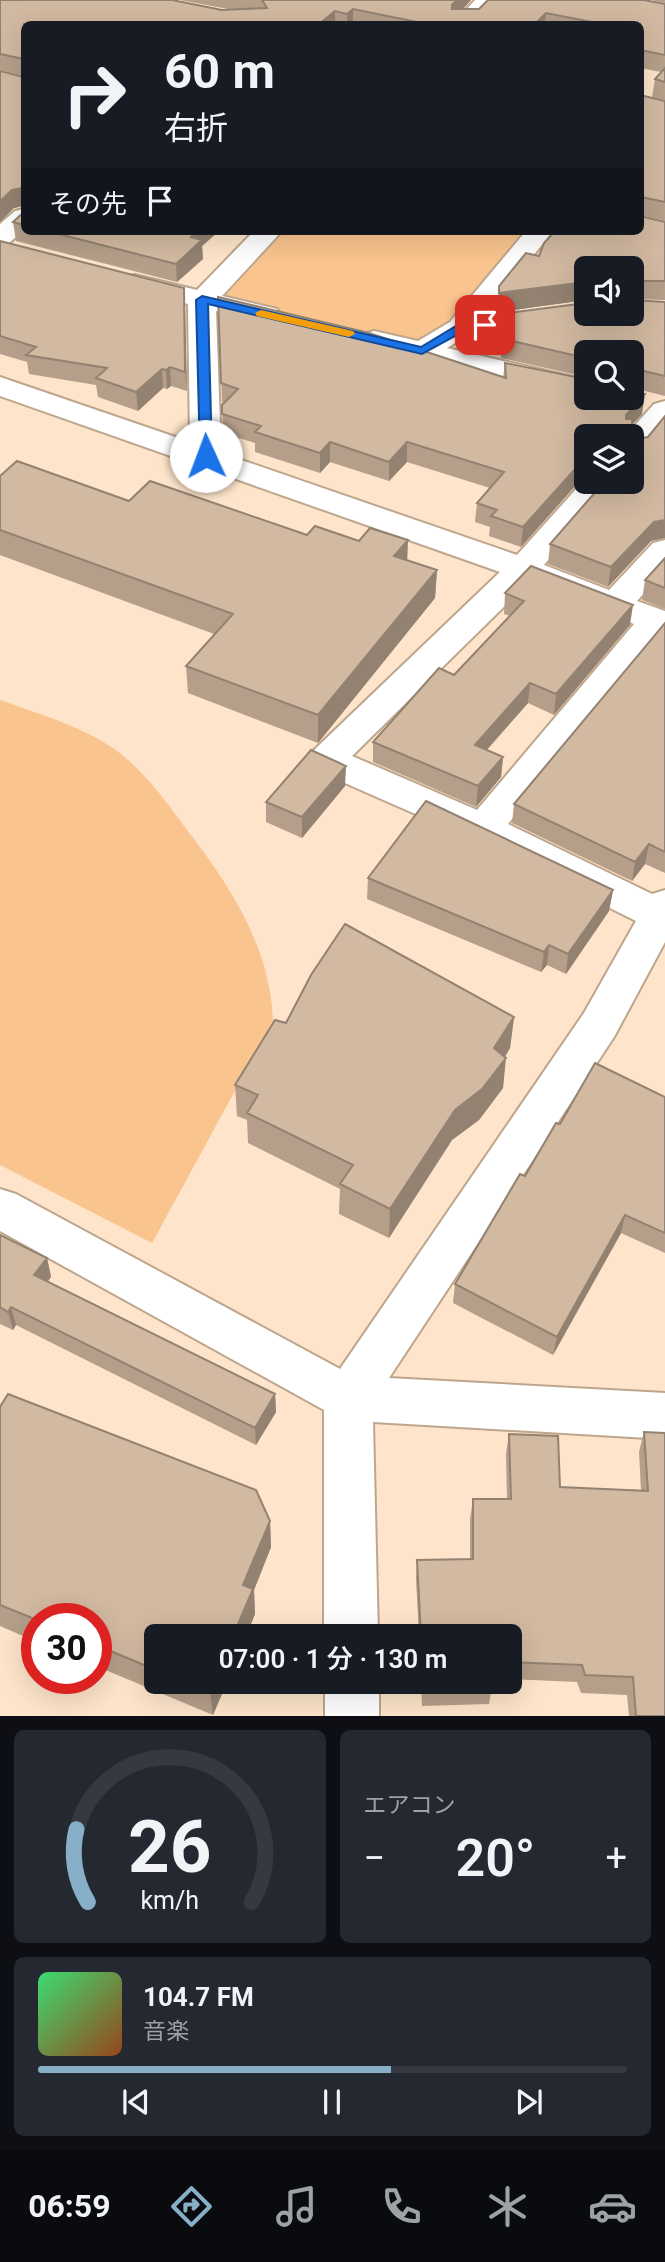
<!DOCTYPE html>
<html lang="ja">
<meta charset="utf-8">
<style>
:root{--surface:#171b24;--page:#242831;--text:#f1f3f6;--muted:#9ea1a6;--line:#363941;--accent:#87b0c8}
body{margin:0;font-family:Roboto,"Noto Sans JP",sans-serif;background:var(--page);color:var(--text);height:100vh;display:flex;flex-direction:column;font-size:26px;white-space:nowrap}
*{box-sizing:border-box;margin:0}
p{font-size:23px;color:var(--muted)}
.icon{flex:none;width:38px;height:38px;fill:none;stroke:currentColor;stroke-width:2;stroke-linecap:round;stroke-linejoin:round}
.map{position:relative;height:1716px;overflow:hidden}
.drawer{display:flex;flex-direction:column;gap:14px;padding:14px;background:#0d0f14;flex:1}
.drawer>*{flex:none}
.guide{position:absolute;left:21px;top:21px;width:623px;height:214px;border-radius:10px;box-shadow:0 7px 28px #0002;background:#171b24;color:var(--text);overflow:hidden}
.fabs{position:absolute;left:574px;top:256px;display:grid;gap:14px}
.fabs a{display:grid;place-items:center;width:70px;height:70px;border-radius:10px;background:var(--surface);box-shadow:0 7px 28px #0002;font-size:35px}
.speed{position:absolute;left:21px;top:1603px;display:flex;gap:14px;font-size:35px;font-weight:700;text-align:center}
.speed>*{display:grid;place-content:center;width:91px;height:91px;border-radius:50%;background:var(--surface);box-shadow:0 7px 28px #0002;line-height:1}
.speed .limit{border:10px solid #d22;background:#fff;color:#111}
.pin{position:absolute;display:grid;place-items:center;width:60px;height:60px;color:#fff;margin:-30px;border-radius:14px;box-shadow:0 4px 10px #0006}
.me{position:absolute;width:77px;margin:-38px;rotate:358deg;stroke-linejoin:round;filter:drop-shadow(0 0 5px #0008)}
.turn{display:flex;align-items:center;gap:24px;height:147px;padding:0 28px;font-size:32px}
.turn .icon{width:91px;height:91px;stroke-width:2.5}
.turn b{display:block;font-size:49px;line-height:60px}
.then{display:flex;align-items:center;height:66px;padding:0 28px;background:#0003;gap:14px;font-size:26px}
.big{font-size:52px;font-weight:600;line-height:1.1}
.drawer .widget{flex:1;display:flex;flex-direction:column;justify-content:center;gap:10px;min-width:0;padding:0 24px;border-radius:10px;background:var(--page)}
.drawer .dial{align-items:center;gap:0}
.dial svg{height:182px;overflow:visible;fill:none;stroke:var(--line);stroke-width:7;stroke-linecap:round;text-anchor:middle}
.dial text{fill:var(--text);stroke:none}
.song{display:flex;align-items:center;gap:21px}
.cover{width:84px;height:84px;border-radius:10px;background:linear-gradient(135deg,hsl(140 70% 55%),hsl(20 70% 35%))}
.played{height:7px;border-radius:4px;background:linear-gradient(90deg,var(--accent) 60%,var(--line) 60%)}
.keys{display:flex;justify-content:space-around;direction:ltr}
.heat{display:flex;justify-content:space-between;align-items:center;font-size:38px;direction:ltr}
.drawer .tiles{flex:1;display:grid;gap:14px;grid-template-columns:1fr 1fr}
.widget:last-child{grid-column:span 2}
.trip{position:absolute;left:144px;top:1624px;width:378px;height:70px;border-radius:10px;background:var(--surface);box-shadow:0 7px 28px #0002;font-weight:600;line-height:70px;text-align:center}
.tab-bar{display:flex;height:112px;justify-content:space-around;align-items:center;background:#090b0e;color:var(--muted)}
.tab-bar .icon{width:49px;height:49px}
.tab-bar .selected{color:var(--accent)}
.tab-bar b{font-size:32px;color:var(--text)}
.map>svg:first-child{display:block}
.green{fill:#f9c48d}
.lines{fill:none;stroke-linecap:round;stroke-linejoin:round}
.street-casing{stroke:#bea68d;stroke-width:4}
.street{fill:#fff;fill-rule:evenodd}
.wall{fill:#b59f8a}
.shaded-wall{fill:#938271}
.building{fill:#d2b9a1;stroke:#938271;stroke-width:2}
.route{fill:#1a73e8;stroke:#114b97;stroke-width:2}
.slow{fill:#f59e0b}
</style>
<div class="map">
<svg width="665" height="1716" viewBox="0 0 665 1716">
<rect width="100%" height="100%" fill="#fde4ca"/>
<path class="green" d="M269,231H540L422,351L202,300Z
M0,700C41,715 86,727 121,754C146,774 165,800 184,826C229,884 270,945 273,1021L152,1243L0,1165Z"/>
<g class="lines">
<defs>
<path id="street" d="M475,0H499L476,24H453Z
M24,209V230L9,243L0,245V224L15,211Z
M254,231H282L222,296L277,309L281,315L277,321L267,323L216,311L221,453L517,555L586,478V481H616L544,565L609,590L653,543L665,540V570L637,601L665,611V635L663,634L508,824L652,894L665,890V942L614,1037L389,1378L665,1393V1439L373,1422L378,1636H324V1410L0,1231V1189L16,1194L340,1369L584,1013L636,921L470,838L313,769L308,760L313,751L500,572L0,396V377L190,442L188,304L125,289L121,283L125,277L135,275L197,290ZM528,583L634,624L477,810L352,756Z
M526,231H553L470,334L447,348L586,380V397H589L586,398L364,346L360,340L364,334L374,331L418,341L450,322Z
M665,401V428L643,454L632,456V436H625L654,404Z
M325,1682H379V1716H325Z"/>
</defs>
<use href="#street" class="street-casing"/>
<use href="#street" class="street"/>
</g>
<path class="wall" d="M0,0L222,10L228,9L180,0H471L463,9L665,4V100L652,97L655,79L661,72L640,68V24H24V231H219L202,246L203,259L177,282L16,241L13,222L24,212L23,206L14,208L24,76L0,70Z
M651,0H665V3Z
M640,95L665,101V221L640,215Z
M665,222V300L632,299V300L665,302V396L633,388L632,390V352H586V377L501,358L500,333L501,314L632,313V268H586V302V300L498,312L499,286L539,256Z
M0,241L184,288L187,391L171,386L167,389L163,388L138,411L98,397L96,385L29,374L27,362L0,354Z
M218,297L503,378L505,363L642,414L632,424L633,439L651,541L608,587L548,564L550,544L632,481V436H586V476H584L521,547L489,536L490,527L475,522L477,503L490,488L407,462L389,481L330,462L320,473L255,452V443L223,433L222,405L223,403L222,402Z
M0,476L307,535L407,560L437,570L435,598L318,743L188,693L186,666L214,634L0,555Z
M665,558V609L642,600L645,580Z
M505,593L630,625L554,715L528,703L487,750L503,757L501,777L476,807L373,762V742L454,675L510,616L504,614Z
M665,623V873L645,864L632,881L512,823L514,804Z
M345,786L302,838L266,822V802Z
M368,878L613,890L609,911L566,974L547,965L541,972L367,899Z
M514,1017L510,1048L505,1057L503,1088L479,1120L452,1140L389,1238L339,1214L340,1189L248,1143L247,1120L237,1116L235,1085L286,1023Z
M665,1097V1253L621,1233L553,1355L453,1303L455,1284L525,1176L560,1124Z
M0,1235L47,1258L51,1277L47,1281L275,1394L276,1412L256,1445L16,1325L13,1330L0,1324Z
M0,1407L270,1521L271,1547L254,1590L255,1614L246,1636H156V1682H227L213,1715L96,1666V1619H37V1642L0,1626Z
M644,1432L665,1716H629L627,1695L581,1693L577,1682L509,1679V1636H419L416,1579L417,1560L470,1559V1519L473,1499H507L506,1454L509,1434L560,1487L641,1490L639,1452Z
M421,1682H492V1687L489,1704L422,1706Z"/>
<path class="shaded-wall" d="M457,0H471L451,22L452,5Z
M353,9V24H347V14Z
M335,11V24H319Z
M546,13L545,24H535Z
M21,188L23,206L14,208L0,222V201L12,190Z
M198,231H219L202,246L203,259L177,282L176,264L191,237Z
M586,282V300L498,312L499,293Z
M184,288L185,307L187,391L185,372Z
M170,367L171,386L167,389L166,370Z
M162,369L163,388L138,411L136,392Z
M635,369L633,388L632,390V375Z
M645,394L642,414L623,434L626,415Z
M330,442V462L320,473V453Z
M407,442V462L389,481V462Z
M586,457L584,476L521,547L523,527Z
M665,520V538L651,541L608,587L611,567L654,522Z
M408,540L407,567L394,556Z
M437,570L435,598L318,743V715Z
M633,605L630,625L554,715L556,694Z
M530,683L528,703L473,765L475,745Z
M503,757L501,777L476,807L478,786Z
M346,766L345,786L302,838V817Z
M649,844L645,864L632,881L635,862Z
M613,890L609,911L566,974L568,954Z
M549,945L547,965L541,972L544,952Z
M514,1017L510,1048L496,1071L506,1058L503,1088L479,1120L452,1140L389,1238L390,1209Z
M625,1215L621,1233L553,1355L557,1337Z
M47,1258L51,1277L39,1294L34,1275Z
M11,1307L16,1325L13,1330L8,1312Z
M275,1394L276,1412L256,1445L255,1428Z
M270,1521L271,1547L254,1590L255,1614L246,1636H233L243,1585Z
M214,1682H227L213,1715L210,1692Z"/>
<path class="building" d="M0,0H172L222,10L267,8L262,0H457L452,5V9H479L488,0H644L665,4V55L640,50V24H602L546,13L535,24H427L353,9L347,14L335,11L319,24H24V225L13,222L24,212V191L21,188L12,190L0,201V71L24,77V59L0,54Z
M665,68V82L655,79Z
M640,95L665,101V202L641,197L640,199Z
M640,216L665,222V281H634L632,292V268H586V282L499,293V286L526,253L539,256L544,243L555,231H640Z
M47,231H198L191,237L202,240L176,264Z
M0,241L184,288L185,372L170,367L166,370L162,369L136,392L96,378L107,368L26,355L36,347L0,336Z
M218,297L369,333L506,378L505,363L586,379V397H632V391L645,394L626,415V419H632L633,439L648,437L665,416V520L654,522L611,567L550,544L605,481H632V436H586V457L523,527L491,516L497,510L477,503L504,472L407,442L389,462L330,442L320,453L255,432L261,426L222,414V405L238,389L221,383Z
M632,300L665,302V376L635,369L632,375V352H586V358L503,339L501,314L586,303V313H632Z
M17,461L129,501L150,481L307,535L315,526L359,541L370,528L408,540L394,556L437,570L318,715L186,666L233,614L0,530V476Z
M665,558V588L645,580Z
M531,566L633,605L556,694L530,683L475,745L503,757L478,786L373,742L439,668L454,675L524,601L505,593Z
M665,623V852L649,844L635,862L514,804Z
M311,750L346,766L302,817L266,802Z
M426,801L613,890L568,954L549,945L544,952L368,878Z
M345,924L514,1017L494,1048L506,1058L482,1089L455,1110L390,1209L340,1184L353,1165L247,1113L258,1095L235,1085L275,1020L286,1023L311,975Z
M595,1063L665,1097V1233L625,1215L557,1337L455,1284L520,1174L525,1176L556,1123L560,1124Z
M0,1235L47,1258L34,1275L275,1394L255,1428L11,1307L8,1312L0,1307Z
M8,1394L256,1490L270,1521L243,1585L253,1589L233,1636H156V1670L96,1645V1619H37V1620L0,1605V1407Z
M644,1432L665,1433V1716H636L633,1677L585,1675L582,1665L509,1662V1636H421L417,1560L473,1559V1499H511L509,1434L558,1436L560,1487L648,1491Z
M185,1682H214L210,1692Z
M424,1682H492V1687L424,1688Z"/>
<path class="route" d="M202,296L421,347L456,326L485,321L490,325L464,331L422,354L208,304L212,456L206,460L200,456L196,300Z"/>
<path class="slow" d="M261,310L353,331L355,334L349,337L257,316L255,313Z"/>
</svg>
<div class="fabs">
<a><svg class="icon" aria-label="sound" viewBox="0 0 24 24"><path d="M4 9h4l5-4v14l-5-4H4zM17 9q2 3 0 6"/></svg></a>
<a><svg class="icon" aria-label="search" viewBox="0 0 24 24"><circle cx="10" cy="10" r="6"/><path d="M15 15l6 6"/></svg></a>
<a><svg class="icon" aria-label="layers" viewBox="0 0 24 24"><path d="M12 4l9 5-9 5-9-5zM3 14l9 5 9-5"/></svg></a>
</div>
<div class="speed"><div class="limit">30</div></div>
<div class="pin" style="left:485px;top:325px;background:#d93025"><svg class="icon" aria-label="arrive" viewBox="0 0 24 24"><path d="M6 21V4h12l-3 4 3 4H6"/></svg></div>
<svg class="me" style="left:206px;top:456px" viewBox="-20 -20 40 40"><circle r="19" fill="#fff"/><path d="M0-13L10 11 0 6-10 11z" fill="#1a73e8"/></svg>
<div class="trip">07:00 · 1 分 · 130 m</div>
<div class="guide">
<div class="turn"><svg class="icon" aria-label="right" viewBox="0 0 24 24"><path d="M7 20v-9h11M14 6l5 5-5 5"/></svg><div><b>60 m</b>右折</div></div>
<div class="then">その先<svg class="icon" aria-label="arrive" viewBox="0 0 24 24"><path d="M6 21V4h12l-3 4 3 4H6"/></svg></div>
</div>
</div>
<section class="drawer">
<div class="tiles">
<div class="widget dial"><svg viewBox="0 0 100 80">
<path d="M14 69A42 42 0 1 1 86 69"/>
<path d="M14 69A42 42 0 0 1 9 37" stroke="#87b0c8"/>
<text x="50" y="56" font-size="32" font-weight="700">26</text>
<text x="50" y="72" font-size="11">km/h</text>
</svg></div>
<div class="widget"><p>エアコン</p>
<div class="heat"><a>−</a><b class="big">20°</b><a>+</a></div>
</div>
<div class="widget">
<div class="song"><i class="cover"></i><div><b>104.7 FM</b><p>音楽</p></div></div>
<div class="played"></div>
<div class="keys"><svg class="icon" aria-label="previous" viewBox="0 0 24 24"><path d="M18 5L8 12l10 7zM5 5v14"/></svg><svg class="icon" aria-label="pause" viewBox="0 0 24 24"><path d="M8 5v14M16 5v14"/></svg><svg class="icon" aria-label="next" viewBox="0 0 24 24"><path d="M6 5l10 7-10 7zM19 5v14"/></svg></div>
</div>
</div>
</section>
<nav class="tab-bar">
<b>06:59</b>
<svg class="icon selected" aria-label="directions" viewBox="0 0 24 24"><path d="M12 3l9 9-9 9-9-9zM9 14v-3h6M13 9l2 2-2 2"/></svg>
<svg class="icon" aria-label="music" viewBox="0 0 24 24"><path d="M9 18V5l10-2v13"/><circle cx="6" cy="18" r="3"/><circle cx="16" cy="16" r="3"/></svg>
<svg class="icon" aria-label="phone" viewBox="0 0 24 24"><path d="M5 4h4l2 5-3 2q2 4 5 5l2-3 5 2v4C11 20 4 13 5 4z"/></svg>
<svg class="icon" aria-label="climate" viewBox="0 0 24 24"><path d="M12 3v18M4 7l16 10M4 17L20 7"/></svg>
<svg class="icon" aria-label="car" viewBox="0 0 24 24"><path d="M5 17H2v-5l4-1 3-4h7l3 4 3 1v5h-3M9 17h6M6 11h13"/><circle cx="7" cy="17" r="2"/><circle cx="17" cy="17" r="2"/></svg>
</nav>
